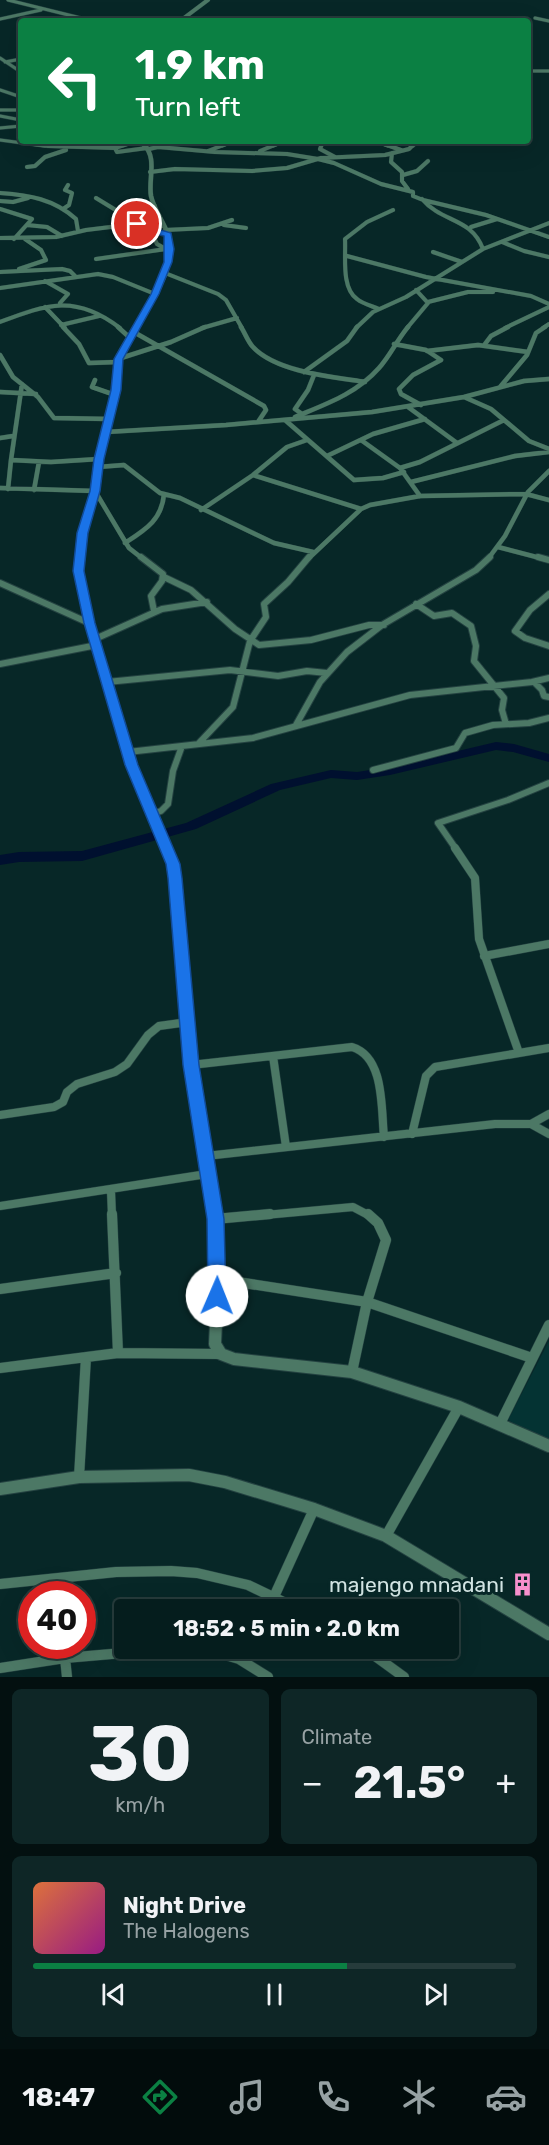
<!DOCTYPE html>
<meta charset="utf-8">
<style>
:root{--surface:#051d1d;--page:#0e2626;--text:#f1f3f6;--muted:#97a2a4;--line:#263b3b;--accent:#0b8043}
body{margin:0;font-family:Rubik,sans-serif;background:var(--page);color:var(--text);height:100vh;display:flex;flex-direction:column;font-size:22px;white-space:nowrap}
*{box-sizing:border-box;margin:0}
p{font-size:20px;color:var(--muted)}
.icon{flex:none;width:33px;height:33px;fill:none;stroke:currentColor;stroke-width:2;stroke-linecap:round;stroke-linejoin:round}
.map{position:relative;height:1677px;overflow:hidden}
.details{display:flex;flex-direction:column;gap:12px;padding:12px;background:#031010;flex:1}
.details>*{flex:none}
.top-card{position:absolute;left:18px;top:18px;width:513px;height:126px;border-radius:6px;box-shadow:0 6px 24px #0002,0 0 0 2px var(--line);background:#0b8043;color:#fff;overflow:hidden}
.speed{position:absolute;left:18px;top:1581px;display:flex;gap:12px;font-size:30px;font-weight:700;text-align:center}
.speed>*{display:grid;place-content:center;width:78px;height:78px;border-radius:50%;background:var(--surface);box-shadow:0 6px 24px #0002,0 0 0 2px var(--line);line-height:1}
.speed .limit{border:9px solid #d22;background:#fff;color:#111}
.pin{position:absolute;display:grid;place-items:center;width:51px;height:51px;color:#fff;margin:-26px;border:3px solid #fff;border-radius:50%;box-shadow:0 2px 6px #0007}
.me{position:absolute;width:66px;margin:-33px;rotate:1deg;stroke-linejoin:round;filter:drop-shadow(0 0 4px #0008)}
.turn{display:flex;align-items:center;gap:21px;height:126px;padding:0 18px;font-size:27px}
.turn .icon{width:78px;height:78px;stroke-width:2.5}
.turn b{display:block;font-size:42px;line-height:51px}
.big{font-size:45px;font-weight:700;line-height:1.1}
.details .card{flex:1;display:flex;flex-direction:column;justify-content:center;gap:9px;min-width:0;padding:0 21px;border-radius:9px;background:var(--page)}
.details .dial{align-items:center;gap:0}
.dial b{font-size:78px;line-height:1}
.song{display:flex;align-items:center;gap:18px}
.cover{width:72px;height:72px;border-radius:9px;background:linear-gradient(135deg,hsl(20 70% 55%),hsl(310 70% 35%))}
.played{height:6px;border-radius:3px;background:linear-gradient(90deg,var(--accent) 65%,var(--line) 65%)}
.keys{display:flex;justify-content:space-around;direction:ltr}
.heat{display:flex;justify-content:space-between;align-items:center;font-size:33px;direction:ltr}
.details .tiles{flex:1;display:grid;gap:12px;grid-template-columns:1fr 1fr}
.card:last-child{grid-column:span 2}
.trip{position:absolute;left:114px;top:1599px;width:345px;height:60px;border-radius:6px;background:var(--surface);box-shadow:0 6px 24px #0002,0 0 0 2px var(--line);font-weight:700;line-height:60px;text-align:center}
.dock{display:flex;height:96px;justify-content:space-around;align-items:center;background:#020c0c;color:var(--muted)}
.dock .icon{width:42px;height:42px}
.dock .selected{color:var(--accent)}
.dock b{font-size:27px;color:var(--text)}
.map>svg:first-child{display:block}
.built{fill:#043333}
.lines{fill:none;stroke-linecap:round;stroke-linejoin:round}
.river{fill:#00102f;fill-rule:evenodd}
.minor-far5-casing{stroke:#244241;stroke-width:4}
.minor-far4-casing{stroke:#244241;stroke-width:4.5}
.minor-far3-casing{stroke:#244241;stroke-width:5}
.minor-far2-casing{stroke:#244241;stroke-width:8}
.minor-far1-casing{stroke:#244241;stroke-width:9}
.minor-casing{stroke:#244241;stroke-width:11}
.tertiary-far5-casing{stroke:#244241;stroke-width:4.5}
.tertiary-far4-casing{stroke:#244241;stroke-width:5}
.tertiary-far3-casing{stroke:#244241;stroke-width:7}
.tertiary-far2-casing{stroke:#244241;stroke-width:9}
.tertiary-far1-casing{stroke:#244241;stroke-width:10}
.tertiary-casing{stroke:#244241;stroke-width:14}
.minor-far5{stroke:#4c7865;stroke-width:3}
.minor-far4{stroke:#4c7865;stroke-width:4}
.minor-far3{stroke:#4c7865;stroke-width:4.5}
.minor-far2{stroke:#4c7865;stroke-width:6}
.minor-far1{stroke:#4c7865;stroke-width:8}
.minor{stroke:#4c7865;stroke-width:10}
.tertiary-far5{stroke:#4c7865;stroke-width:4}
.tertiary-far4{stroke:#4c7865;stroke-width:4.5}
.tertiary-far3{stroke:#4c7865;stroke-width:6}
.tertiary-far2{stroke:#4c7865;stroke-width:8}
.tertiary-far1{stroke:#4c7865;stroke-width:9}
.tertiary{stroke:#4c7865;stroke-width:12}
.route{fill:#1a73e8;stroke:#114b97;stroke-width:1.5}
.labels{text-anchor:middle;stroke-width:6;stroke-linejoin:round;paint-order:stroke}
.near-poi-label{font-size:21px;fill:#d3e5e4;stroke:#072727;text-anchor:end}
</style>
<div class="map">
<svg width="549" height="1677" viewBox="0 0 549 1677">
<rect width="100%" height="100%" fill="#072727"/>
<path class="built" d="M549,1341V1443L508,1420Z"/>
<g class="lines">
<path class="river" d="M496,742L514,744L549,754V762L513,752L496,750L390,775L357,780L331,778L280,790L196,829L82,861L19,862L0,865V855L19,852L82,851L186,823L271,784L331,770L357,772L390,767Z"/>
<defs>
<path id="minor-far5" d="M8,0L93,21
M535,18L549,21
M0,19L41,10
M0,58L21,72
M5,62L21,59
M528,71H549
M0,90L21,97
M0,110H21
M0,116L21,120
M0,128L21,126
M0,140L45,146
M375,141L388,146
M50,146L73,141
M122,146L137,141
M222,146L234,141
M273,146L285,141
M321,146L323,141
M413,146L418,141"/>
<path id="minor-far4" d="M33,144L48,146L57,144
M322,144L320,149L335,157
M384,144L401,150
M48,146L115,148L117,152L147,148
M115,148L127,144
M149,149L158,147L215,152L287,154L318,159L334,163L381,184L413,192V196L423,200L486,215L549,237
M208,151L226,144
M260,151L277,144
M392,153L391,162L402,172V181L408,189
M27,167L35,166L45,157L66,150
M150,172L175,169L252,171L287,168L321,158L385,155L409,149L414,144
M403,175L417,171L428,161
M0,193C29,195 54,199 76,219L78,231
M96,198L137,223
M422,199C442,223 471,217 483,249
M0,201L13,202L28,198
M0,209L32,219L14,239
M63,209L69,205L72,193L65,190L68,185
M117,212L155,206
M27,225L47,227L62,236
M224,225L246,228
M471,227L497,219
M165,230L208,228L232,220
M156,233L154,238L157,244L164,248
M0,238L56,237L86,230L135,224L163,226
M502,242L524,251L549,257
M433,252L462,262
M347,256L426,277L531,296L549,304
M96,259L166,249
M19,269L46,260L41,250L25,239
M0,272L62,269L70,271L75,276
M165,273L218,294L226,300L242,328
M45,281L68,294L60,303
M0,288L98,274L113,277L155,294
M428,302L468,292H493
M45,307L65,328
M379,309C372,306 363,304 357,299C341,288 346,256 345,239L367,222L393,210
M0,322C47,304 76,294 120,328
M61,325L99,316
M202,328L237,318
M356,328L373,312L406,297L483,249L549,223
M407,328L428,303L416,290
M505,328L549,307
M543,328L549,324"/>
<path id="minor-far3" d="M63,327L79,344L89,363L118,362
M118,327L129,337
M241,327C245,333 248,342 253,347C276,372 333,377 365,382
M132,331L264,406L266,410L258,422
M394,344L426,350L441,360L413,375L399,389L401,394L421,405
M485,344L491,336L508,327
M427,351L478,345L528,352
M0,355L13,377L38,397L54,418L110,419
M118,359L171,342L205,327
M304,372L347,341L357,327
M95,380L92,387L115,395
M22,384L11,460L51,462L99,459
M500,387L527,355L536,333L545,327
M0,392L36,394
M464,397L491,409L529,441L549,449
M408,407L457,443
M302,414L295,409L308,390L314,375
M295,417C326,404 356,394 379,368C390,356 397,340 408,327
M285,420L354,480L383,478L404,472
M106,432L226,425L372,412L464,397L524,381L549,379
M0,438L13,436
M361,440L400,468L420,496
M327,456L373,434L425,419
M98,467L124,465L160,493L180,498L274,543L313,552
M400,468L420,462L502,421
M253,475L361,509
M411,482L515,456L549,452
M0,488L95,491L129,548L143,559
M8,489L11,460
M34,490L39,462
M201,510L253,475L287,447L307,440
M125,543C145,530 162,520 164,494
M498,547L544,559
M308,559L361,509L370,505L420,496L526,494L549,500
M488,559L505,536L528,492L549,471"/>
<path id="minor-far2" d="M141,557L163,574L162,581L151,596L154,611
M538,557L549,560
M164,577L191,590L235,629L259,645L311,640L369,625H384
M0,583L89,623
M549,594L530,610L515,631L525,638L549,646
M416,604L434,616L452,613L471,626L476,646L474,661L504,698L502,710L506,724
M95,639L162,609L207,602
M0,664L97,645
M107,682L230,670L278,676L307,671L327,673
M534,682L542,690L544,696L549,697
M296,725L320,682L347,652L382,625L476,570L490,557
M199,743L233,707L250,641L266,617L264,604L288,582L309,557
M128,752L253,738L410,695L532,682L549,678
M373,770L456,748L465,733L493,725L529,723L549,718
M152,814L161,811L168,804L173,771L182,746
M456,849L438,823L508,800L549,783"/>
<path id="minor-far1" d="M455,848L475,878L479,939L519,1053
M484,956L549,944
M273,1056L286,1147
M191,1065L352,1047C385,1057 381,1109 384,1137
M0,1115L54,1107L63,1102L67,1092L77,1084L115,1072L127,1064L148,1035L159,1026L188,1022
M531,1124L549,1114
M412,1134L426,1076L435,1067L549,1048
M206,1156L495,1124H531L549,1134
M111,1191L112,1216
M0,1206L207,1174
M253,1216L353,1207L370,1216"/>
<path id="minor" d="M112,1214L118,1353
M215,1219L270,1214
M218,1279L367,1302L532,1358
M0,1289L116,1273
M0,1368L118,1353L221,1354
M352,1372L367,1302L386,1240L378,1223L368,1214
M500,1424L549,1325
M79,1477L86,1357
M386,1536L459,1407
M0,1584L116,1572L171,1571L197,1573L248,1585L300,1610
M268,1610L314,1509
M364,1648L404,1677
M65,1658L67,1677
M239,1659L246,1648
M0,1668L65,1658L158,1650L205,1649L239,1659L268,1677"/>
<path id="tertiary-far5" d="M180,21L208,0
M139,141L145,146"/>
<path id="tertiary-far4" d="M135,328C150,302 178,267 168,235C164,222 154,210 151,196C148,179 158,157 143,144"/>
<path id="tertiary-far3" d="M79,559L82,533L95,491L99,459L116,390L119,356L136,327"/>
<path id="tertiary-far2" d="M79,557L78,571L89,623L131,765L167,849"/>
<path id="tertiary-far1" d="M166,848L173,864L175,878L191,1065L214,1216"/>
<path id="tertiary" d="M214,1214L218,1279L215,1344L221,1354L234,1359L352,1372L459,1407L549,1446
M0,1489L79,1477L189,1475L225,1482L314,1509L386,1536L549,1634"/>
</defs>
<use href="#minor-far5" class="minor-far5-casing"/>
<use href="#minor-far4" class="minor-far4-casing"/>
<use href="#minor-far3" class="minor-far3-casing"/>
<use href="#minor-far2" class="minor-far2-casing"/>
<use href="#minor-far1" class="minor-far1-casing"/>
<use href="#minor" class="minor-casing"/>
<use href="#tertiary-far5" class="tertiary-far5-casing"/>
<use href="#tertiary-far4" class="tertiary-far4-casing"/>
<use href="#tertiary-far3" class="tertiary-far3-casing"/>
<use href="#tertiary-far2" class="tertiary-far2-casing"/>
<use href="#tertiary-far1" class="tertiary-far1-casing"/>
<use href="#tertiary" class="tertiary-casing"/>
<use href="#minor-far5" class="minor-far5"/>
<use href="#minor-far4" class="minor-far4"/>
<use href="#minor-far3" class="minor-far3"/>
<use href="#minor-far2" class="minor-far2"/>
<use href="#minor-far1" class="minor-far1"/>
<use href="#minor" class="minor"/>
<use href="#tertiary-far5" class="tertiary-far5"/>
<use href="#tertiary-far4" class="tertiary-far4"/>
<use href="#tertiary-far3" class="tertiary-far3"/>
<use href="#tertiary-far2" class="tertiary-far2"/>
<use href="#tertiary-far1" class="tertiary-far1"/>
<use href="#tertiary" class="tertiary"/>
</g>
<path class="route" d="M135,222L171,233L174,249L172,262L159,294L123,359L121,390L104,459L100,491L88,533L84,571L95,623L138,765L180,864L182,878L199,1065L224,1219L226,1296L223,1302L217,1304L211,1302L208,1296L207,1219L183,1065L168,878L166,864L125,765L84,623L73,571L77,533L90,491L94,459L111,390L114,359L151,294L164,262V236L150,233L135,225Z"/>
<defs>
<symbol id="building-bare" viewBox="-9 -9 18 18"><path d="M-4-6H4V6H1V3H-1V6H-4ZM-2.5-4.3h1.7v1.8h-1.7ZM.8-4.3h1.7v1.8H.8ZM-2.5-1h1.7V.8h-1.7ZM.8-1h1.7V.8H.8Z" fill="#f790cd" stroke="#072727" stroke-width="2.5" paint-order="stroke"/></symbol>
</defs>
<g fill-rule="evenodd">
<use href="#building-bare" x="506" y="1568" width="33" height="33"/>
</g>
<g class="labels">
<g class="near-poi-label">
<text x="504" y="1592">majengo mnadani</text>
</g>
</g>
</svg>
<div class="speed"><div class="limit">40</div></div>
<div class="pin" style="left:137px;top:224px;background:#d93025"><svg class="icon" aria-label="arrive" viewBox="0 0 24 24"><path d="M6 21V4h12l-3 4 3 4H6"/></svg></div>
<svg class="me" style="left:217px;top:1296px" viewBox="-20 -20 40 40"><circle r="19" fill="#fff"/><path d="M0-13L10 11 0 6-10 11z" fill="#1a73e8"/></svg>
<div class="trip">18:52 · 5 min · 2.0 km</div>
<div class="top-card">
<div class="turn"><svg class="icon" aria-label="left" viewBox="0 0 24 24"><path d="M17 20v-9H6M10 6l-5 5 5 5"/></svg><div><b>1.9 km</b>Turn left</div></div>
</div>
</div>
<section class="details">
<div class="tiles">
<div class="card dial"><b>30</b><p>km/h</p></div>
<div class="card"><p>Climate</p>
<div class="heat"><a>−</a><b class="big">21.5°</b><a>+</a></div>
</div>
<div class="card">
<div class="song"><i class="cover"></i><div><b>Night Drive</b><p>The Halogens</p></div></div>
<div class="played"></div>
<div class="keys"><svg class="icon" aria-label="previous" viewBox="0 0 24 24"><path d="M18 5L8 12l10 7zM5 5v14"/></svg><svg class="icon" aria-label="pause" viewBox="0 0 24 24"><path d="M8 5v14M16 5v14"/></svg><svg class="icon" aria-label="next" viewBox="0 0 24 24"><path d="M6 5l10 7-10 7zM19 5v14"/></svg></div>
</div>
</div>
</section>
<nav class="dock">
<b>18:47</b>
<svg class="icon selected" aria-label="directions" viewBox="0 0 24 24"><path d="M12 3l9 9-9 9-9-9zM9 14v-3h6M13 9l2 2-2 2"/></svg>
<svg class="icon" aria-label="music" viewBox="0 0 24 24"><path d="M9 18V5l10-2v13"/><circle cx="6" cy="18" r="3"/><circle cx="16" cy="16" r="3"/></svg>
<svg class="icon" aria-label="phone" viewBox="0 0 24 24"><path d="M5 4h4l2 5-3 2q2 4 5 5l2-3 5 2v4C11 20 4 13 5 4z"/></svg>
<svg class="icon" aria-label="climate" viewBox="0 0 24 24"><path d="M12 3v18M4 7l16 10M4 17L20 7"/></svg>
<svg class="icon" aria-label="car" viewBox="0 0 24 24"><path d="M5 17H2v-5l4-1 3-4h7l3 4 3 1v5h-3M9 17h6M6 11h13"/><circle cx="7" cy="17" r="2"/><circle cx="17" cy="17" r="2"/></svg>
</nav>
